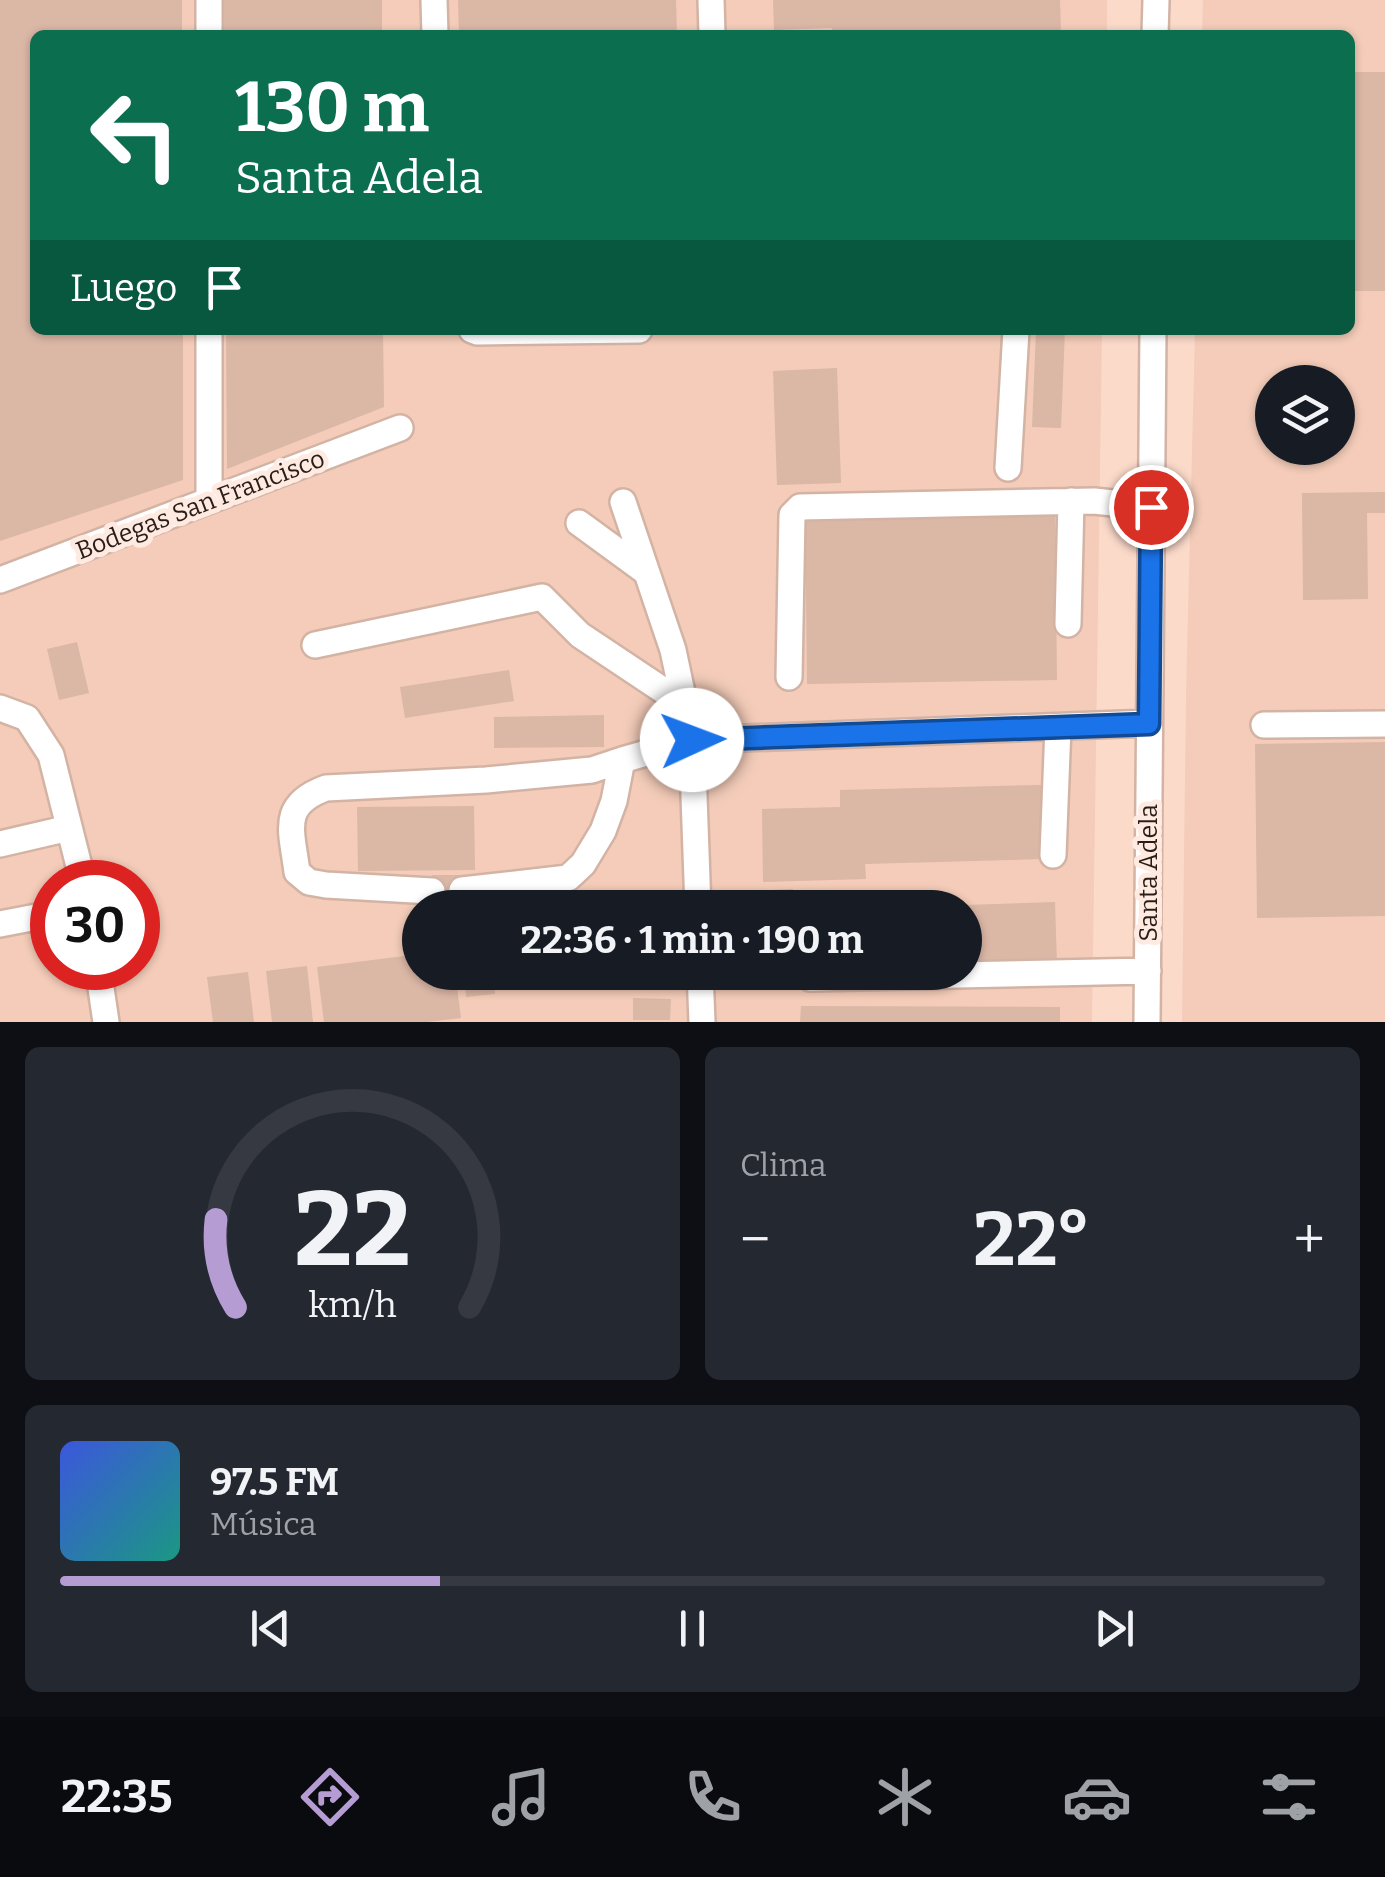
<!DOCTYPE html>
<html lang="es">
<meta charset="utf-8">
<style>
:root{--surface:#171b24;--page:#242831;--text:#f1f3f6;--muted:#9ea1a6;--line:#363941;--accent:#b59cd3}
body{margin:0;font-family:Bitter,serif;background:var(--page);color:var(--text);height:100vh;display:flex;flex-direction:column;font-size:38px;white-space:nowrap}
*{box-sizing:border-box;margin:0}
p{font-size:32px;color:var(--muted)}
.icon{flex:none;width:55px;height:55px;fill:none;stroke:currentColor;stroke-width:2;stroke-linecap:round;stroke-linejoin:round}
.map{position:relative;height:1022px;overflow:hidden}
.panel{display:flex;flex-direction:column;gap:25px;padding:25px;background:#0d0f14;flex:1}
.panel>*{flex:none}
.guide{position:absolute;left:30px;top:30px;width:1325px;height:305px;border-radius:15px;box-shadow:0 2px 8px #0004;background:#0b6e4f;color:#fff;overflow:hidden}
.fabs{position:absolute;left:1255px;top:365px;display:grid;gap:20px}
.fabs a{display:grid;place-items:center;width:100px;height:100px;border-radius:50%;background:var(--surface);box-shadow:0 2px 8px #0004;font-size:50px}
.speed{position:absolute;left:30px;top:860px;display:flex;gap:20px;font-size:50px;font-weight:700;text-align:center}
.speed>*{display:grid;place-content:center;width:130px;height:130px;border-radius:50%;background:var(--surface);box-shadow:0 2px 8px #0004;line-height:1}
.speed .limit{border:15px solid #d22;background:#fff;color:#111}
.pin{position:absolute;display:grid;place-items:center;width:85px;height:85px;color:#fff;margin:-42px;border:5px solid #fff;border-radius:50%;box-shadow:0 2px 10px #0007}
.me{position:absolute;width:110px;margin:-55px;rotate:88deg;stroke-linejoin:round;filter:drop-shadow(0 0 8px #0008)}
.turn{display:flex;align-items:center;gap:35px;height:210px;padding:0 40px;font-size:45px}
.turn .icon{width:130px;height:130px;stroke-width:2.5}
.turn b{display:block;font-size:70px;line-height:85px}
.then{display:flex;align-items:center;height:95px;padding:0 40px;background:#0003;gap:20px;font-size:38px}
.big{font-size:75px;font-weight:700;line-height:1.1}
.panel .widget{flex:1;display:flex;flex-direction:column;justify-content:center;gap:15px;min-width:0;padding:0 35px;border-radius:15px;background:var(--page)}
.panel .dial{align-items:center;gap:0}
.dial svg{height:260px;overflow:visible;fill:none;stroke:var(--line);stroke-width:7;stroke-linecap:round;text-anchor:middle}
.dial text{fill:var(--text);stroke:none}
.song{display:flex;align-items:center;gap:30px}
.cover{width:120px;height:120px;border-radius:15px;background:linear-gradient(135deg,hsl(230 70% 55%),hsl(170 70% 35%))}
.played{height:10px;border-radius:5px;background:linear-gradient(90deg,var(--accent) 30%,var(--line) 30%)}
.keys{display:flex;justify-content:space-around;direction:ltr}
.heat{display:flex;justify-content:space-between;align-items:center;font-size:55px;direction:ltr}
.panel .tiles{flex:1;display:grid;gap:25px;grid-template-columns:1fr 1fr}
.widget:last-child{grid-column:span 2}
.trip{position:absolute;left:402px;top:890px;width:580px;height:100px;border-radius:50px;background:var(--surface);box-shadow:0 2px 8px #0004;font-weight:700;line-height:100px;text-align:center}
.tab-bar{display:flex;height:160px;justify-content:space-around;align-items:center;background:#090b0e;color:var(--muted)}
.tab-bar .icon{width:70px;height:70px}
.tab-bar .current{color:var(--accent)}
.tab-bar b{font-size:45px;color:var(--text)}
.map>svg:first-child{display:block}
.built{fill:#f4ccb9;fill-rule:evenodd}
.building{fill:#dbb7a6}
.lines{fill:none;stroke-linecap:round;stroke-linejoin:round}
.minor-casing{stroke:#d3b3a4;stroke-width:30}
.minor{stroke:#fff;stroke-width:25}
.route-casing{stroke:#114b97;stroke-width:25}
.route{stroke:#1a73e8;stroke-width:18}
.labels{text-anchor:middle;stroke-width:10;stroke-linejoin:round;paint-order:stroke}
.street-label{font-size:25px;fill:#291d17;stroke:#ffeae1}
</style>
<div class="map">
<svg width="1385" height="1022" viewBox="0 0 1385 1022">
<rect width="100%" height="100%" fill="#fbdaca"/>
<path class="built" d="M0,0H1107V35H35V330H1102L1092,1022H0ZM52,882H138V968H52ZM420,908H965V972H420Z
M1203,0H1385V1022H1182L1186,696L1195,330H1350V35H1202ZM1272,382H1338V448H1272Z"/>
<path class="building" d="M0,0H182V35H35V330H183V480L0,541Z
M224,0H382V35H224Z
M458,0H676L677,35H459Z
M773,0H1060L1061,35H832V28L774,30Z
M1350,72H1385V291H1350Z
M226,330H383L384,407L227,469Z
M1036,330H1065L1061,428L1032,427Z
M837,368L841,483L777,485L773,371Z
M1385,492V513H1367L1368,599L1303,600L1302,493Z
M1055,513L1057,680L807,684L805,516Z
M77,642L89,693L59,700L47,649Z
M509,670L514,701L405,718L400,687Z
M604,715V747L494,748V717Z
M1385,742V916L1257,918L1255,744Z
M1041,785L1043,859L865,864L866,879L763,882L762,809L840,807V790Z
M474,806L475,870L358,871L357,807Z
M432,875H462L461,908H432Z
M793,889L794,908H769V890Z
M1055,902L1057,965L965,968V905Z
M420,954V972H455L461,1018L427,1022H324L317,967Z
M307,966L313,1022H272L266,971Z
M248,972L254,1022H213L207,977Z
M464,972H493L495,994L466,997Z
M633,998L671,999L670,1020H633Z
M801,1006L1060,1007V1022H800Z"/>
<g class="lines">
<defs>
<path id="minor" d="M209,0V35
M434,0L435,35
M711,0L712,35
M1155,35L1156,0
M209,330V500
M472,330L477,332L639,330
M1008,468L1016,330
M623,502L673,650L692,740L698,908
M579,523L646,572
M0,580L400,428
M1068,624L1071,501
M315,645L542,597L580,635L685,705
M789,677L792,515L800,507L1094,501L1151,507
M0,708L27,718L51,755L83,882
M1264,725L1385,724
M622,760L692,740L1149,723
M0,844L69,828
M1053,855L1058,727
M432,891L326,885L309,882L297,872C292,831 279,805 326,788L486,780L592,770L622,760L614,801L603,831L583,864L568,878L462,890
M0,924L52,914
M98,968L106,1022
M700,972L702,1022
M810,978L1148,971
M1147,1022L1153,330"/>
</defs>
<use href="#minor" class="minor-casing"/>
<use href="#minor" class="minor"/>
</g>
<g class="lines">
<defs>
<path id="route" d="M692,740L1149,724L1151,507"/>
</defs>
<use href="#route" class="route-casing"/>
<use href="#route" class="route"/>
</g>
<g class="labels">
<g class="street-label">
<text transform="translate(200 504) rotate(-21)" y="9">Bodegas San Francisco</text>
<text transform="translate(1148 873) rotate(-90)" y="9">Santa Adela</text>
</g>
</g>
</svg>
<div class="fabs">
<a><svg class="icon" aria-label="layers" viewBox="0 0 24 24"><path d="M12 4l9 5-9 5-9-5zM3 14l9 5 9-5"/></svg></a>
</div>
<div class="speed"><div class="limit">30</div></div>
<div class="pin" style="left:1151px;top:507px;background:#d93025"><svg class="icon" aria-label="arrive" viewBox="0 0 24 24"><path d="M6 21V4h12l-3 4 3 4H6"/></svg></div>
<svg class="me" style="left:692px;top:740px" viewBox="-20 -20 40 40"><circle r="19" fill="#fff"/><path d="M0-13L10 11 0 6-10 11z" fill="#1a73e8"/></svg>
<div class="trip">22:36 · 1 min · 190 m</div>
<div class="guide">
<div class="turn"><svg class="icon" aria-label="left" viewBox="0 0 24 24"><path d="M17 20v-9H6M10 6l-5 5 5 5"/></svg><div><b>130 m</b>Santa Adela</div></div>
<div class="then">Luego<svg class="icon" aria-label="arrive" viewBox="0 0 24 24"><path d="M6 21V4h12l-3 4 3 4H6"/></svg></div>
</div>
</div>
<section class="panel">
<div class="tiles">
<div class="widget dial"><svg viewBox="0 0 100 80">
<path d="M14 69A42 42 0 1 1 86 69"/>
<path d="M14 69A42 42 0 0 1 8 42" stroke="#b59cd3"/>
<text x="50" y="56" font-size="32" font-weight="700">22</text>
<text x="50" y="72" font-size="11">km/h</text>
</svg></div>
<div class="widget"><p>Clima</p>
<div class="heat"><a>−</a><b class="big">22°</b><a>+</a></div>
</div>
<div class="widget">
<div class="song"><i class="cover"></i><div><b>97.5 FM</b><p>Música</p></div></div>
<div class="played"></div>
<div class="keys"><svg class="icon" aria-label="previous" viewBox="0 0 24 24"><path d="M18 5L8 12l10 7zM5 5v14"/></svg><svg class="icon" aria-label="pause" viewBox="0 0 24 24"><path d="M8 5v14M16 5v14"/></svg><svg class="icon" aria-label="next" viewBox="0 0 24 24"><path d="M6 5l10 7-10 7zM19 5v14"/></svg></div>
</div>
</div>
</section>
<nav class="tab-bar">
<b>22:35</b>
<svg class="icon current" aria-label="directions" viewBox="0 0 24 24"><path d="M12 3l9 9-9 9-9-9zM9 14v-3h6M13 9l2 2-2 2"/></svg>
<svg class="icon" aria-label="music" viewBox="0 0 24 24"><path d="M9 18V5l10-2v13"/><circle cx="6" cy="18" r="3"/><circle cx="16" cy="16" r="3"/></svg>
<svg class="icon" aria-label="phone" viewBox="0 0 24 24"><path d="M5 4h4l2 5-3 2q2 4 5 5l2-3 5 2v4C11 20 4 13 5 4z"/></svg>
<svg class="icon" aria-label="climate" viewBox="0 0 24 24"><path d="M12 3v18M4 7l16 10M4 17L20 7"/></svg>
<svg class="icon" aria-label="car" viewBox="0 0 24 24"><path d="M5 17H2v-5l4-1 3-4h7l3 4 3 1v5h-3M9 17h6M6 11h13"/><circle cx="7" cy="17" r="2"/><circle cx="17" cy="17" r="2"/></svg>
<svg class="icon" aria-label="filters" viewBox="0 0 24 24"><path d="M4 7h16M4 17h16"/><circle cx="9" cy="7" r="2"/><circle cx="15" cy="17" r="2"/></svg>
</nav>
